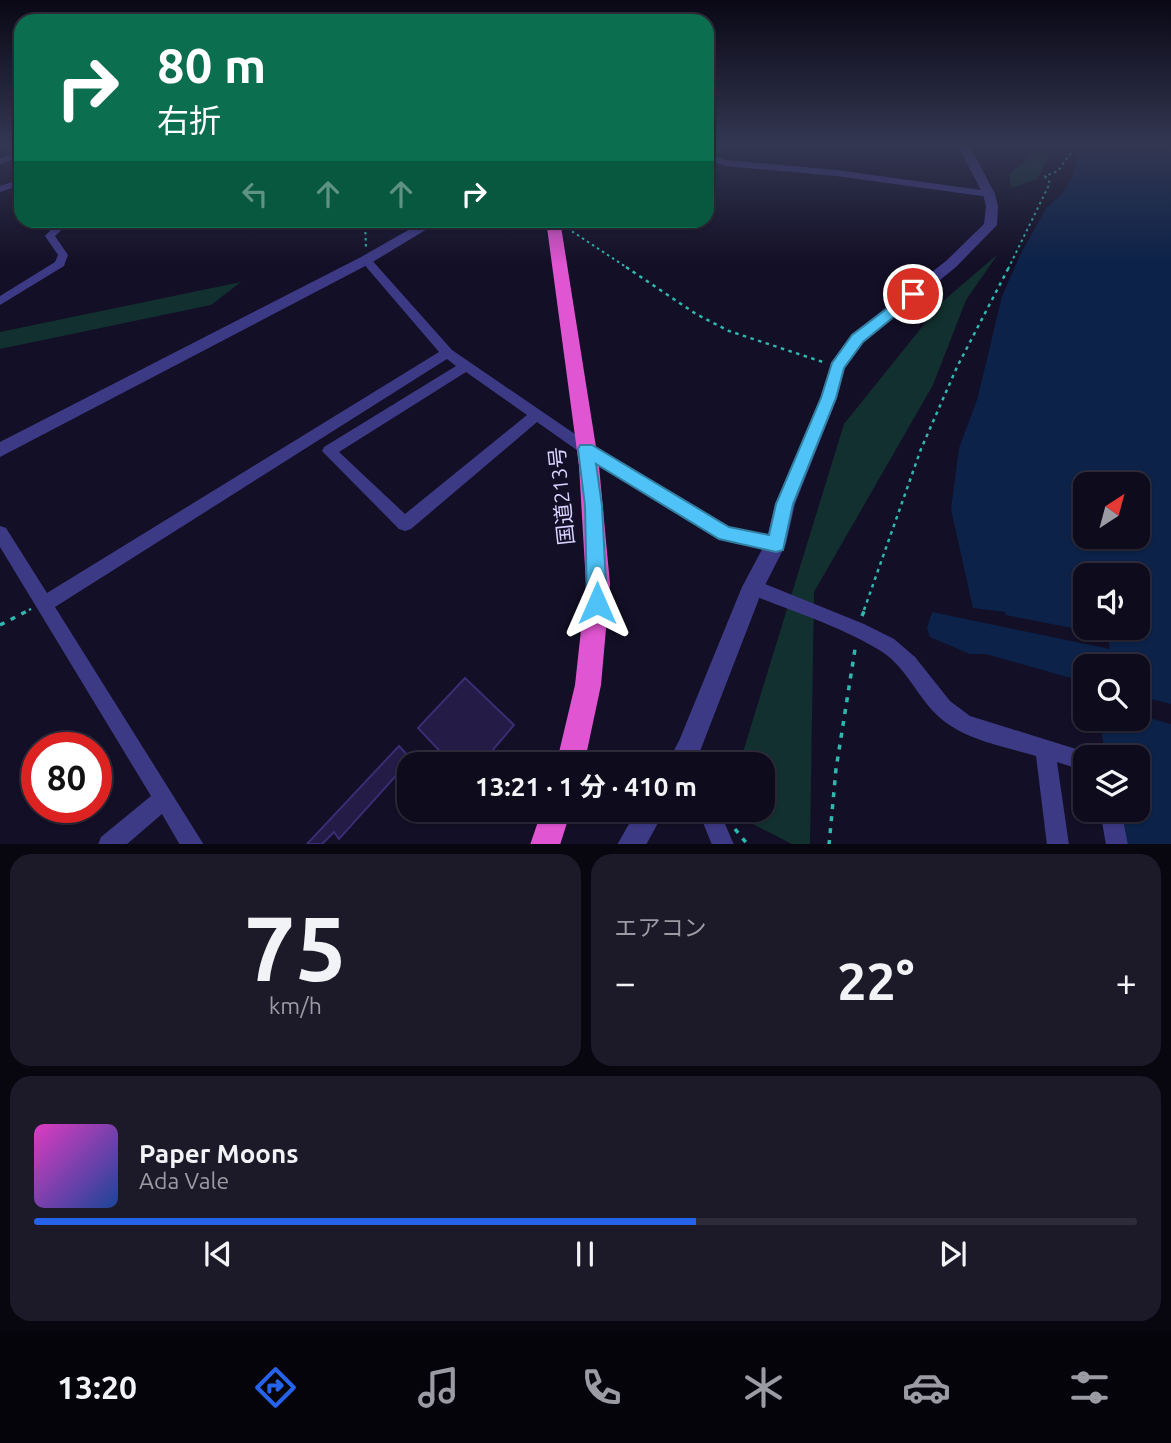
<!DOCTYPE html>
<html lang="ja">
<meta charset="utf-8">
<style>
:root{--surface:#0e0b1c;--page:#1c1929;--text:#f1f3f6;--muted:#9b9ba3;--line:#2e2b3b;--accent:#2563eb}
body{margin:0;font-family:Ubuntu,"Noto Sans JP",sans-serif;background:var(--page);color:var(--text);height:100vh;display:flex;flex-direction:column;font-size:26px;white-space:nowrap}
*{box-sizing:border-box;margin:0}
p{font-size:23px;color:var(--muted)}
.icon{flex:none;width:38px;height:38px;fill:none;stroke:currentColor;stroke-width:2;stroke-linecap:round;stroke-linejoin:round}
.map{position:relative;height:844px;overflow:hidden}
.side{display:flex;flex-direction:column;gap:10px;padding:10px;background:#08060f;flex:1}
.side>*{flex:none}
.banner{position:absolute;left:14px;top:14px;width:700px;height:214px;border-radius:21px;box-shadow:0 2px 5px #0004,0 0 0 2px var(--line);background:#0b6e4f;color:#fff;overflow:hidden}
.needle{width:46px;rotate:36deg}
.buttons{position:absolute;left:1073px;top:472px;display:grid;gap:14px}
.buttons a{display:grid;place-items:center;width:77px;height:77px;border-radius:14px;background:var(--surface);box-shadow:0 2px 5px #0004,0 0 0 2px var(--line);font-size:35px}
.speed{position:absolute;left:21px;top:732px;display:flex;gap:14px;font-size:35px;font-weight:700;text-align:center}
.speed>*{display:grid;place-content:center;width:91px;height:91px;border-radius:50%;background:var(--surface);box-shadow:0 2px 5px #0004,0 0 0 2px var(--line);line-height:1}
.speed .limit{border:10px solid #d22;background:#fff;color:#111}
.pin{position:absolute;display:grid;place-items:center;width:60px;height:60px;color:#fff;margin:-30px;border:4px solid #fff;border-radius:50%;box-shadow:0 2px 7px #0007}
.me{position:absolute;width:77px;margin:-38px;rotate:0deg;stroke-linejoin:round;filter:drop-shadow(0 0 5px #0008)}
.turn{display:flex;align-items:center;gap:24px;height:147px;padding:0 28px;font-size:32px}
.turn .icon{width:91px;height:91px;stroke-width:2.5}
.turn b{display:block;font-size:49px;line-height:60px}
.lanes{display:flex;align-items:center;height:66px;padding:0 28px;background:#0003;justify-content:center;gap:35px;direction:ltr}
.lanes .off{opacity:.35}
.big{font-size:52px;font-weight:700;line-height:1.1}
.side .widget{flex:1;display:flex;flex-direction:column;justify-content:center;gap:10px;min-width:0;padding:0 24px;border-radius:21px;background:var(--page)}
.side .dial{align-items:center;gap:0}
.dial b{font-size:91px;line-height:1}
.song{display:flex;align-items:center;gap:21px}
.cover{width:84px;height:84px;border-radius:10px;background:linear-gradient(135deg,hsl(310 70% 55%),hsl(220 70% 35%))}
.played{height:7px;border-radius:4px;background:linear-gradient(90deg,var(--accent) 60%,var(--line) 60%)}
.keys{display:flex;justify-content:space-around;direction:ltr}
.heat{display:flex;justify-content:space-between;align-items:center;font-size:38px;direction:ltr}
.side .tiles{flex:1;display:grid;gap:10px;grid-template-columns:1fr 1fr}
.widget:last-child{grid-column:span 2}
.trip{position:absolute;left:397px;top:752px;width:378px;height:70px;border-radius:21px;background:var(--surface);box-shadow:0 2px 5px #0004,0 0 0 2px var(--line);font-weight:700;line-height:70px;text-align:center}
.tab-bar{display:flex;height:112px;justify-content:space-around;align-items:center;background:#06040b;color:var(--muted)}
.tab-bar .icon{width:49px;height:49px}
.tab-bar .on{color:var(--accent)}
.tab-bar b{font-size:32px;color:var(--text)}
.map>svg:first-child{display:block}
.green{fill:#12302f}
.water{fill:#0c2248;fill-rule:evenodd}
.building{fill:#241b47;stroke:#3b2d73;stroke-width:2}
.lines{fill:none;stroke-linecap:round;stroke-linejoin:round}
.path-far2{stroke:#2fb8b0;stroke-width:2;stroke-dasharray:2.5 3.5;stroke-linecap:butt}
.path-far1{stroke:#2fb8b0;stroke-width:2.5;stroke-dasharray:3.5 4.5;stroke-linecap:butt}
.path{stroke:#2fb8b0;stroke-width:3.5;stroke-dasharray:5 7;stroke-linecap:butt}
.minor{fill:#3d3a85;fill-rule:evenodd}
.tertiary{fill:#3d3a85;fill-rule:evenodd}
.trunk{fill:#e055d1;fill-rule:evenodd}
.route{fill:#4fc3f7;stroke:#337fa1;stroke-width:2}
.labels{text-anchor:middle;stroke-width:7;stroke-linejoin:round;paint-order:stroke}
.street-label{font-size:21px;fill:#d9d4ff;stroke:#130f26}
</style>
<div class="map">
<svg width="1171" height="845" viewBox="0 0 1171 845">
<rect width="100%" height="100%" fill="#130f26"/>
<path class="green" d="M1033,146H1054L1037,179L1011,188L1009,174L1025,161Z
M998,254L966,300L933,385L814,592L810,844H792L747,821L746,810H763V765H743V752L844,424L942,302Z
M241,282L211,305L0,349V332Z"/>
<path class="water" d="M1080,146H1171V704L1138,696V667H1085V682L986,654H970L930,637L927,628L932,612L1110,649L1107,635L1006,615L1005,612L973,608L951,509L959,448L977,400L1002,296L1021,253L1047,207L1062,194L1072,178ZM1085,485H1138V537H1085ZM1085,576H1138V628H1085Z
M1138,715L1171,724V844H1123L1117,810H1138V758H1106L1099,719H1138Z"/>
<path class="building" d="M465,678L514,725L480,765H453L418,728Z
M399,746L411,759L339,839L334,832L322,844H307Z"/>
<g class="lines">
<path class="path-far2" d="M365,220L366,249
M567,228L629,269
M1008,269L1050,183L1045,176L1058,171L1076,146"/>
<path class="path-far1" d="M626,267L696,314L729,331L826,363
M29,610L31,609
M864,610L921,449L957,367L1009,267"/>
<path class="path" d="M862,616L865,609
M0,625L31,609
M735,829L748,845
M829,845L836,769L856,643"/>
<path class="minor" d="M21,151V157L0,164V158Z
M707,154L726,160L836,170L989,191L994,194L989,197L836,176L725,166L707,160Z
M21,179V185L0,192V186Z
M60,220H72L55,236L68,255L64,266L0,305V296L55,262L58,255L45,236Z
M366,257L370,258L452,350L591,445L728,528L776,537L782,539L784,544L782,549L776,551L719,539L581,453L537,422L411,529L405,531L399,529L322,451L324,447L456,366L447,359L55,607L204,845H180L162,814L126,845H98L101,837L151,796L0,547V526L6,528L47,593L439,352L362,262L360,260ZM466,372L527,415L405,514L339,452Z
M753,579L864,624L894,639L915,657L950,701L970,716L1092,754L1094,758H1085V771L1057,762L1069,845H1047L1036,756C1003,746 963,740 937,715C916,695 906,667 881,651C843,627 789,610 747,593L745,587L747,581Z
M698,810H719L734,845H712Z
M1100,810H1121L1128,845H1106Z"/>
<path class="tertiary" d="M958,146H970L995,194L998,206L997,225L956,267L864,342L845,368L837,398L795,504L786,544L762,591L697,759L693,765H666L679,741L742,587L766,542L775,504L821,398L831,363L852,334L946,261L984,224L986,206L983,194Z
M426,220H442L371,263L0,457V442L361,257Z
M637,810H665L646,845H617Z"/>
<path class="trunk" d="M546,220H560L599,466L610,584L601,685L584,765H556L575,685L586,584L579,466Z
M542,810H571L560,845H530Z"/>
</g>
<linearGradient id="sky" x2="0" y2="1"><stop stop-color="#0a0815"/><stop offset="0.55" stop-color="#333752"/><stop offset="1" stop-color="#333752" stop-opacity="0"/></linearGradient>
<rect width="1171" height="264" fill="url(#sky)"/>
<path class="route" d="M913,289L918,291V297L863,342L844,368L836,398L793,504L783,550L776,552L719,539L596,464L602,506L607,603L604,609L597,612L590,609L587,603L585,506L578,449L580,445H592L729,527L769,535L776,504L821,398L832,363L852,335Z"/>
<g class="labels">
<g class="street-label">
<text transform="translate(562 496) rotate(-96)" y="7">国道213号</text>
</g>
</g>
</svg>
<div class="buttons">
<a><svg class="needle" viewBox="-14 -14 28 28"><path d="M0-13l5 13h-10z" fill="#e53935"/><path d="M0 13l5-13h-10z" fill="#9b9ba3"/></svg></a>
<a><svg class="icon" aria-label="sound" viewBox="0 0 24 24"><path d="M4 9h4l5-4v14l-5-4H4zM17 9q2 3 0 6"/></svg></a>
<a><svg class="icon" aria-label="search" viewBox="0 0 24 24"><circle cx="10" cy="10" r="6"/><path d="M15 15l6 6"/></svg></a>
<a><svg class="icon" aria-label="layers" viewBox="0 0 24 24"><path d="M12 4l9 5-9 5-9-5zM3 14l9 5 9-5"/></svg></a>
</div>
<div class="speed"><div class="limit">80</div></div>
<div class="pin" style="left:913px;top:294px;background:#d93025"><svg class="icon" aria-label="arrive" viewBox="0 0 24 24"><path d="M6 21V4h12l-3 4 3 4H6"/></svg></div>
<svg class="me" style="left:597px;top:603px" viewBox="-20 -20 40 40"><path d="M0-17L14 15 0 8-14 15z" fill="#4fc3f7" stroke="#fff" stroke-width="4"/></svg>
<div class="trip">13:21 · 1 分 · 410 m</div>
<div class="banner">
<div class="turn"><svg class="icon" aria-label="right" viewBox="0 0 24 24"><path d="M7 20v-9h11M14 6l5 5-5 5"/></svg><div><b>80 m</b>右折</div></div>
<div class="lanes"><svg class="icon off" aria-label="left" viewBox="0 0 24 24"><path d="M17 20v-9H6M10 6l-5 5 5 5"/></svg><svg class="icon off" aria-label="ahead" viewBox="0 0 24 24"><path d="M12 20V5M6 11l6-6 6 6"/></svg><svg class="icon off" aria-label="ahead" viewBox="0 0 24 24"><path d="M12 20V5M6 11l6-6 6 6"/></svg><svg class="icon" aria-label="right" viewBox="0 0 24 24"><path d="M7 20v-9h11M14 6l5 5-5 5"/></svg></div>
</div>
</div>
<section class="side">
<div class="tiles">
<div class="widget dial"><b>75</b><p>km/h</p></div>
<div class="widget"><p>エアコン</p>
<div class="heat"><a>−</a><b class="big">22°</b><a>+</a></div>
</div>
<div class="widget">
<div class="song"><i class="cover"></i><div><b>Paper Moons</b><p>Ada Vale</p></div></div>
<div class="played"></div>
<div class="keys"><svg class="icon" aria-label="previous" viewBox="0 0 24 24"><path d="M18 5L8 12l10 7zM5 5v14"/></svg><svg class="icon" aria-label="pause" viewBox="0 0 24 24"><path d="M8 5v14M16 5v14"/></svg><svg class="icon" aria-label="next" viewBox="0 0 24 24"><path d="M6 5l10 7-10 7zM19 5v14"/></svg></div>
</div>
</div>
</section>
<nav class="tab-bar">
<b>13:20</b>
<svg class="icon on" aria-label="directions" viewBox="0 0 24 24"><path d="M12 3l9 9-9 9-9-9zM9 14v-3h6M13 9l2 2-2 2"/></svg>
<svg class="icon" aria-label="music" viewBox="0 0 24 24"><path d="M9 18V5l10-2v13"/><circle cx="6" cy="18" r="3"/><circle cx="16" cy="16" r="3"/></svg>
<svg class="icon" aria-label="phone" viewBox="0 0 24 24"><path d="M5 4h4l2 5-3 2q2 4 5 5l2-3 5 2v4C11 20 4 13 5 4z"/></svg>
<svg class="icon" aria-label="climate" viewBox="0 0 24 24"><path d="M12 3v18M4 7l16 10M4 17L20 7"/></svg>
<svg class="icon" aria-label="car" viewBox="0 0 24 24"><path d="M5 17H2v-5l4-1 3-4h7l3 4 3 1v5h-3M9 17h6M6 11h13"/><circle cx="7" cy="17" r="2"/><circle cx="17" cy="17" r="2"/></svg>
<svg class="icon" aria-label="filters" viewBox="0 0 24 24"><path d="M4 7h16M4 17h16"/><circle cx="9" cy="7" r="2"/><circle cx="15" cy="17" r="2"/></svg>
</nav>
